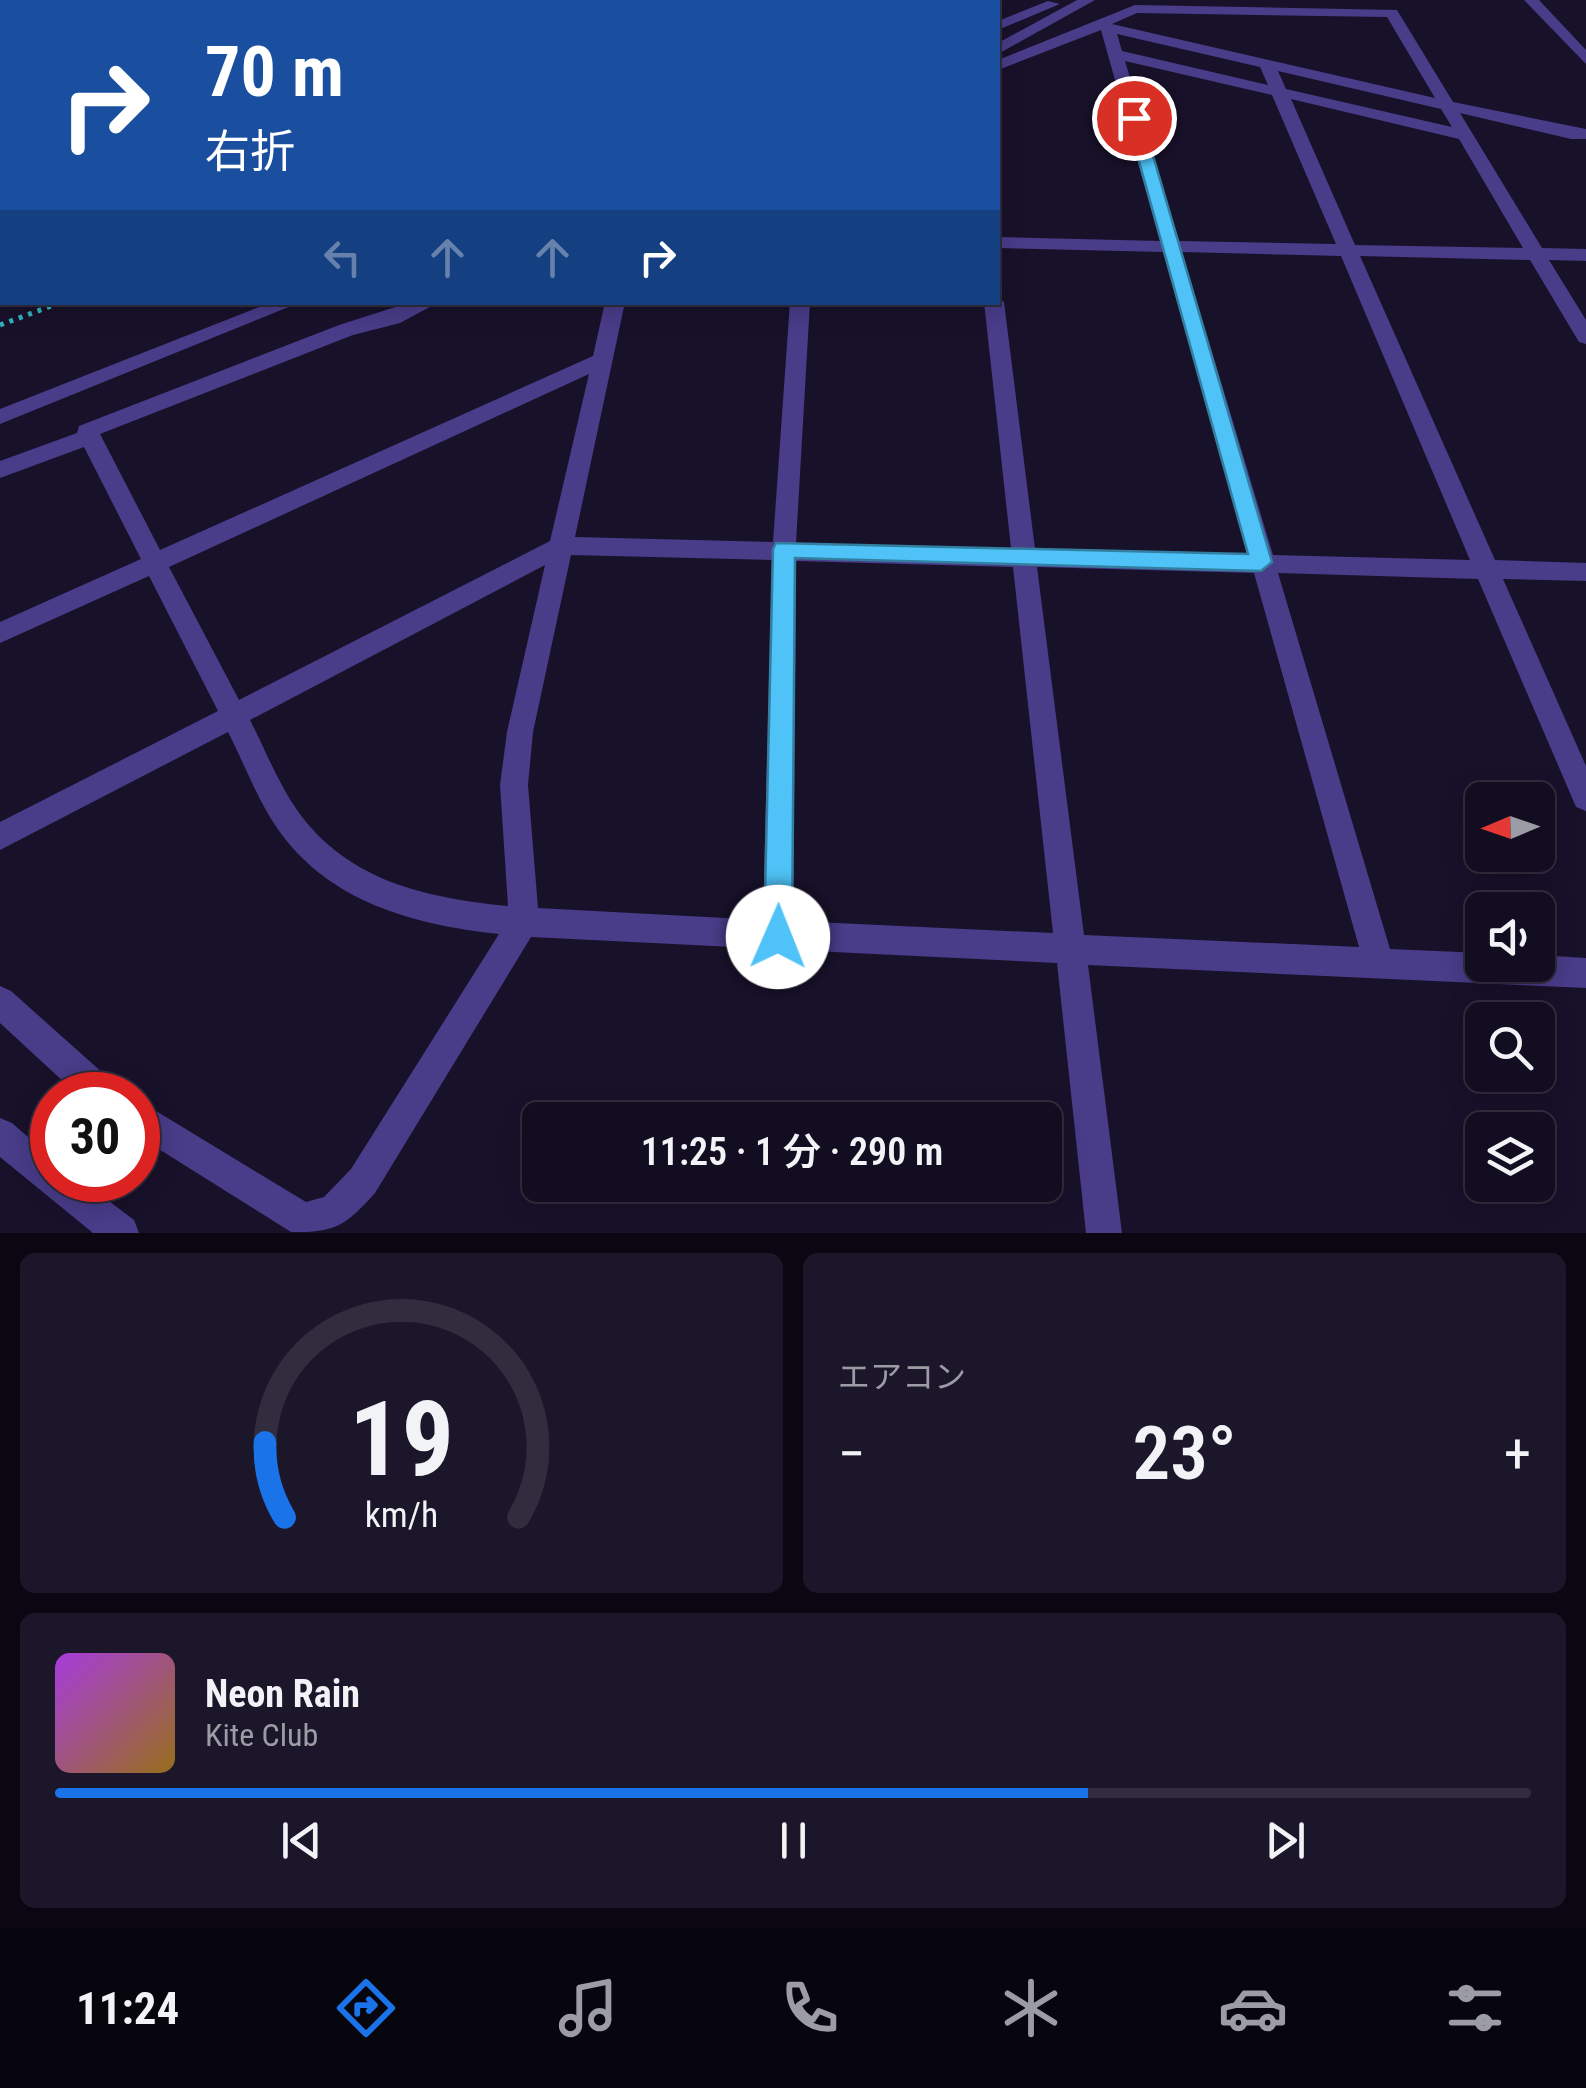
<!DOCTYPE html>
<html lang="ja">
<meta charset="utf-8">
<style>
:root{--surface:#120d20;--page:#1b1629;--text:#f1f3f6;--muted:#9c9ca5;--line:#312d3e;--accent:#1a73e8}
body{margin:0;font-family:"Roboto Condensed","Noto Sans JP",sans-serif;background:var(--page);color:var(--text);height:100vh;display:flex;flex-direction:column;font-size:38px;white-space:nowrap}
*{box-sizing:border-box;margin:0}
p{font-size:32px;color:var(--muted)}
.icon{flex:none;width:55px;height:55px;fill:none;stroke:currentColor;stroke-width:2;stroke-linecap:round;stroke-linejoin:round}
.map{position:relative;height:1233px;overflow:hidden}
.drawer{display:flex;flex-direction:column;gap:20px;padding:20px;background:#0a0712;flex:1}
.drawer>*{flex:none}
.guide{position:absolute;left:0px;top:0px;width:1000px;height:305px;box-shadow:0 5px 25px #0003,0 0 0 2px var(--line);background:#1a4fa0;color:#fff;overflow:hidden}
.needle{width:65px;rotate:268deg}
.buttons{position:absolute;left:1465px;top:782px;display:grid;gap:20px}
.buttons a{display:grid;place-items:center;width:90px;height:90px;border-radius:15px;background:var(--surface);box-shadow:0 5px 25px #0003,0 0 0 2px var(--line);font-size:50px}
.speed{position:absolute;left:30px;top:1072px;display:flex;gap:20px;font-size:50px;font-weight:700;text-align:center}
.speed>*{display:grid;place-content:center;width:130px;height:130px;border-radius:50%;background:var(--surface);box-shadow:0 5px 25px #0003,0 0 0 2px var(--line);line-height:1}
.speed .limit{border:15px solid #d22;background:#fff;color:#111}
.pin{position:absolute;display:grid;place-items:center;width:85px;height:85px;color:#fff;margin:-42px;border:5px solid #fff;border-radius:50%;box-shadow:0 2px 10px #0007}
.me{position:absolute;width:110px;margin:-55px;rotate:1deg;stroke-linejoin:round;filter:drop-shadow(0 0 8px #0008)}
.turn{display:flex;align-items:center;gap:35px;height:210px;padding:0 40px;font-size:45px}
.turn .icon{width:130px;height:130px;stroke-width:2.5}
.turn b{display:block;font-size:70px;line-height:85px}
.lanes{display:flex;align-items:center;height:95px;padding:0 40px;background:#0003;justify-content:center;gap:50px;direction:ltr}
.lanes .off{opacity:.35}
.big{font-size:75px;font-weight:600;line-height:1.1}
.drawer .card{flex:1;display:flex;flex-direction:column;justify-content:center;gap:15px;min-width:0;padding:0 35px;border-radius:15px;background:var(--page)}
.drawer .dial{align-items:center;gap:0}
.dial svg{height:260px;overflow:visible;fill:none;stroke:var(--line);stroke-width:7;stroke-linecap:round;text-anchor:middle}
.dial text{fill:var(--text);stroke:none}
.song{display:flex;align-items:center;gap:30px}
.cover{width:120px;height:120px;border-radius:15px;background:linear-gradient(135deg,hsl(280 70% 55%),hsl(40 70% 35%))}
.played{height:10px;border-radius:5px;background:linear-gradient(90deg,var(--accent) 70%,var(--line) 70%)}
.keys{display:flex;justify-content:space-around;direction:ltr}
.heat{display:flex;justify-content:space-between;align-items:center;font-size:55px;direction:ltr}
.drawer .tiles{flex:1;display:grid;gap:20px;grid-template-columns:1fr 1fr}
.card:last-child{grid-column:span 2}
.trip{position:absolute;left:522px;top:1102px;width:540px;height:100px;border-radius:15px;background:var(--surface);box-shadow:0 5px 25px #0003,0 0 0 2px var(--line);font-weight:600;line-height:100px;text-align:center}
.tab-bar{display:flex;height:160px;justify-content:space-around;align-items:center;background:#07050d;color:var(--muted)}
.tab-bar .icon{width:70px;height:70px}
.tab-bar .current{color:var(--accent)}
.tab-bar b{font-size:45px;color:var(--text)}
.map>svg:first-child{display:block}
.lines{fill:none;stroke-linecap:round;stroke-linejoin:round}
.path-far1{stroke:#30b3bd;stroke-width:4;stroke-dasharray:4 5;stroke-linecap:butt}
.path{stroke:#30b3bd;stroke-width:5;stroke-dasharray:4 6;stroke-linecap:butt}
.minor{fill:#493c89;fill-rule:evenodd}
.route{fill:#4fc3f7;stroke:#337fa1;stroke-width:2.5}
</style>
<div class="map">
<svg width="1586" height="1233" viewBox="0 0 1586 1233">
<rect width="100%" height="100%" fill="#18112a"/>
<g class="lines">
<path class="path-far1" d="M275,2L284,0
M888,2L895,0"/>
<path class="path" d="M0,325L62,302"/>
<path class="minor" d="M1077,0H1095L998,54V43Z
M1524,0H1539L1586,50V64Z
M1048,1L1060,4L998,30V21Z
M1135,5L1397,10L1453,102L1586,129V139H1571L1460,113L1542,248L1586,249V261L1549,260L1586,320V344L1579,342L1530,260L1360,256L1495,560L1586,563V581L1503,579L1586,766V811L1576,807L1478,579L1278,573L1390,949L1482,953V965H1538V955L1586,958V988L1088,965L1122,1233H1086L1057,963L531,937L375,1193C346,1225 336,1233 291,1232L138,1136V1100L306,1202L324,1197L351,1169L499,934C414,925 328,902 277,828C257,799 244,763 228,732L0,850V822L218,711L149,576L0,643V622L141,559L84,447L0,478V461L77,433L79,426L339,325L411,302H439L400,323L353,335L100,434L160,550L593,356L605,302H625L575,537L773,542L790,302H810L796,543L1011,548L984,302H998V297L1004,302L1035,549L1249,554L1163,252L998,248V237L1160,241L1101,30L998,70V60ZM1137,13L1387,17L1435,98L1112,24ZM1117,34L1260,67L1268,85L1122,51ZM1125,61L1272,95L1336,244L1179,241ZM1278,71L1441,109L1452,127L1286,89ZM1291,99L1459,139L1523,248L1355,245ZM1182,252L1341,256L1470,560L1273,555ZM589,374L550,541L239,700L169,567ZM571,555L772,560L763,920L538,908L528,785L533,732ZM796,561L1013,567L1053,933L793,921ZM545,565L507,732L500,785L508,906C426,898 347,881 297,810C278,783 265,749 250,720ZM1037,567L1254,573L1359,947L1084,935Z
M2,20V30L0,31V21Z
M272,302H301L0,424V409Z
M0,986L11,991L114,1083L119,1095H78L0,1023Z
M0,1118L12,1123L52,1158V1180H81L134,1220L139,1233H93L0,1157Z"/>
</g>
<path class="route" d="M1134,113L1142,118L1272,562L1261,571L795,558L792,937L788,947L778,951L768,947L764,937L773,549L776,543L1248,554L1127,118Z"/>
</svg>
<div class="buttons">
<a><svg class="needle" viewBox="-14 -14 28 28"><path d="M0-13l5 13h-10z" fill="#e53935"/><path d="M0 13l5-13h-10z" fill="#9c9ca5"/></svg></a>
<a><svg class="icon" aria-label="sound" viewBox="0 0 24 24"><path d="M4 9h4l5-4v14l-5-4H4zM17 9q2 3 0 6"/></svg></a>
<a><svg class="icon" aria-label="search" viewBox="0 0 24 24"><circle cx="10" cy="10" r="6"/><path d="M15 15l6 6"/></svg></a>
<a><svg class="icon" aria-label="layers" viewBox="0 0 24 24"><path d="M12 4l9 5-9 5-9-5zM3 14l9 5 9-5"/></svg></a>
</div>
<div class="speed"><div class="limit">30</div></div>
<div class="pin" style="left:1134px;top:118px;background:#d93025"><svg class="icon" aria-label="arrive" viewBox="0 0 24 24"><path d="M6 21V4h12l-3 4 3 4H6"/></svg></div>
<svg class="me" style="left:778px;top:937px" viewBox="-20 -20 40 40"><circle r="19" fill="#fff"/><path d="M0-13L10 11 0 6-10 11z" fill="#4fc3f7"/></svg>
<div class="trip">11:25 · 1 分 · 290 m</div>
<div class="guide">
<div class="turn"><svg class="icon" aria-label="right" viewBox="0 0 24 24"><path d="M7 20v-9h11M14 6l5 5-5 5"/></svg><div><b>70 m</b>右折</div></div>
<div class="lanes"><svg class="icon off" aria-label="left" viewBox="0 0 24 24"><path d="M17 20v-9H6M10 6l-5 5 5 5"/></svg><svg class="icon off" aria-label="ahead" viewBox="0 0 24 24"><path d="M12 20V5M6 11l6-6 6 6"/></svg><svg class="icon off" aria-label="ahead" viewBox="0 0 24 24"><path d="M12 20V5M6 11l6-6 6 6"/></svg><svg class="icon" aria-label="right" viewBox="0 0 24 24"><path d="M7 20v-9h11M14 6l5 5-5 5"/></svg></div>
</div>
</div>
<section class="drawer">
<div class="tiles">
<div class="card dial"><svg viewBox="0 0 100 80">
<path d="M14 69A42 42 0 1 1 86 69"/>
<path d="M14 69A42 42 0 0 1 8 46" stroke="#1a73e8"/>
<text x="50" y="56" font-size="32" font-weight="700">19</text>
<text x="50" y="72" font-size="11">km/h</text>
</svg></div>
<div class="card"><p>エアコン</p>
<div class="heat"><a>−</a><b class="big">23°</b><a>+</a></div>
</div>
<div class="card">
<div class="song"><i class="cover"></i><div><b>Neon Rain</b><p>Kite Club</p></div></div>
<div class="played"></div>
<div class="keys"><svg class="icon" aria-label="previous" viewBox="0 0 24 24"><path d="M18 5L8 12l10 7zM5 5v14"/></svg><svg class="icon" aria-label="pause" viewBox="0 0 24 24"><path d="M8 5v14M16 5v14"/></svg><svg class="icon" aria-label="next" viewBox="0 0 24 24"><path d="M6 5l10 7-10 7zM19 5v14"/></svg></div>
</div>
</div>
</section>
<nav class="tab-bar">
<b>11:24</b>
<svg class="icon current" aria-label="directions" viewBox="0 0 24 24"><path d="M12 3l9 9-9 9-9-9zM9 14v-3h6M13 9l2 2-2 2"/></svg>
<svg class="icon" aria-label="music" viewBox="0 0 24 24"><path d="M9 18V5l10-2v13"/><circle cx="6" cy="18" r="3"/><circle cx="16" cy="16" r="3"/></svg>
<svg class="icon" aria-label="phone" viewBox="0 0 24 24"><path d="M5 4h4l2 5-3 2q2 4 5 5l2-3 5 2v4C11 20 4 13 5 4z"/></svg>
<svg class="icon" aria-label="climate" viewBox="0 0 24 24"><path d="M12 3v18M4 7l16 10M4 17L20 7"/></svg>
<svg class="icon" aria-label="car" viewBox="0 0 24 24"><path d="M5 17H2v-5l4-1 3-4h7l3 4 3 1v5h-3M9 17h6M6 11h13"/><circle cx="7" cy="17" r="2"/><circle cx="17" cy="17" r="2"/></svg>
<svg class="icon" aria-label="filters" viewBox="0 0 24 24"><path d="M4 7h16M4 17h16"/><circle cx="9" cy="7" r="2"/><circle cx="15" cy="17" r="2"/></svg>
</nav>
